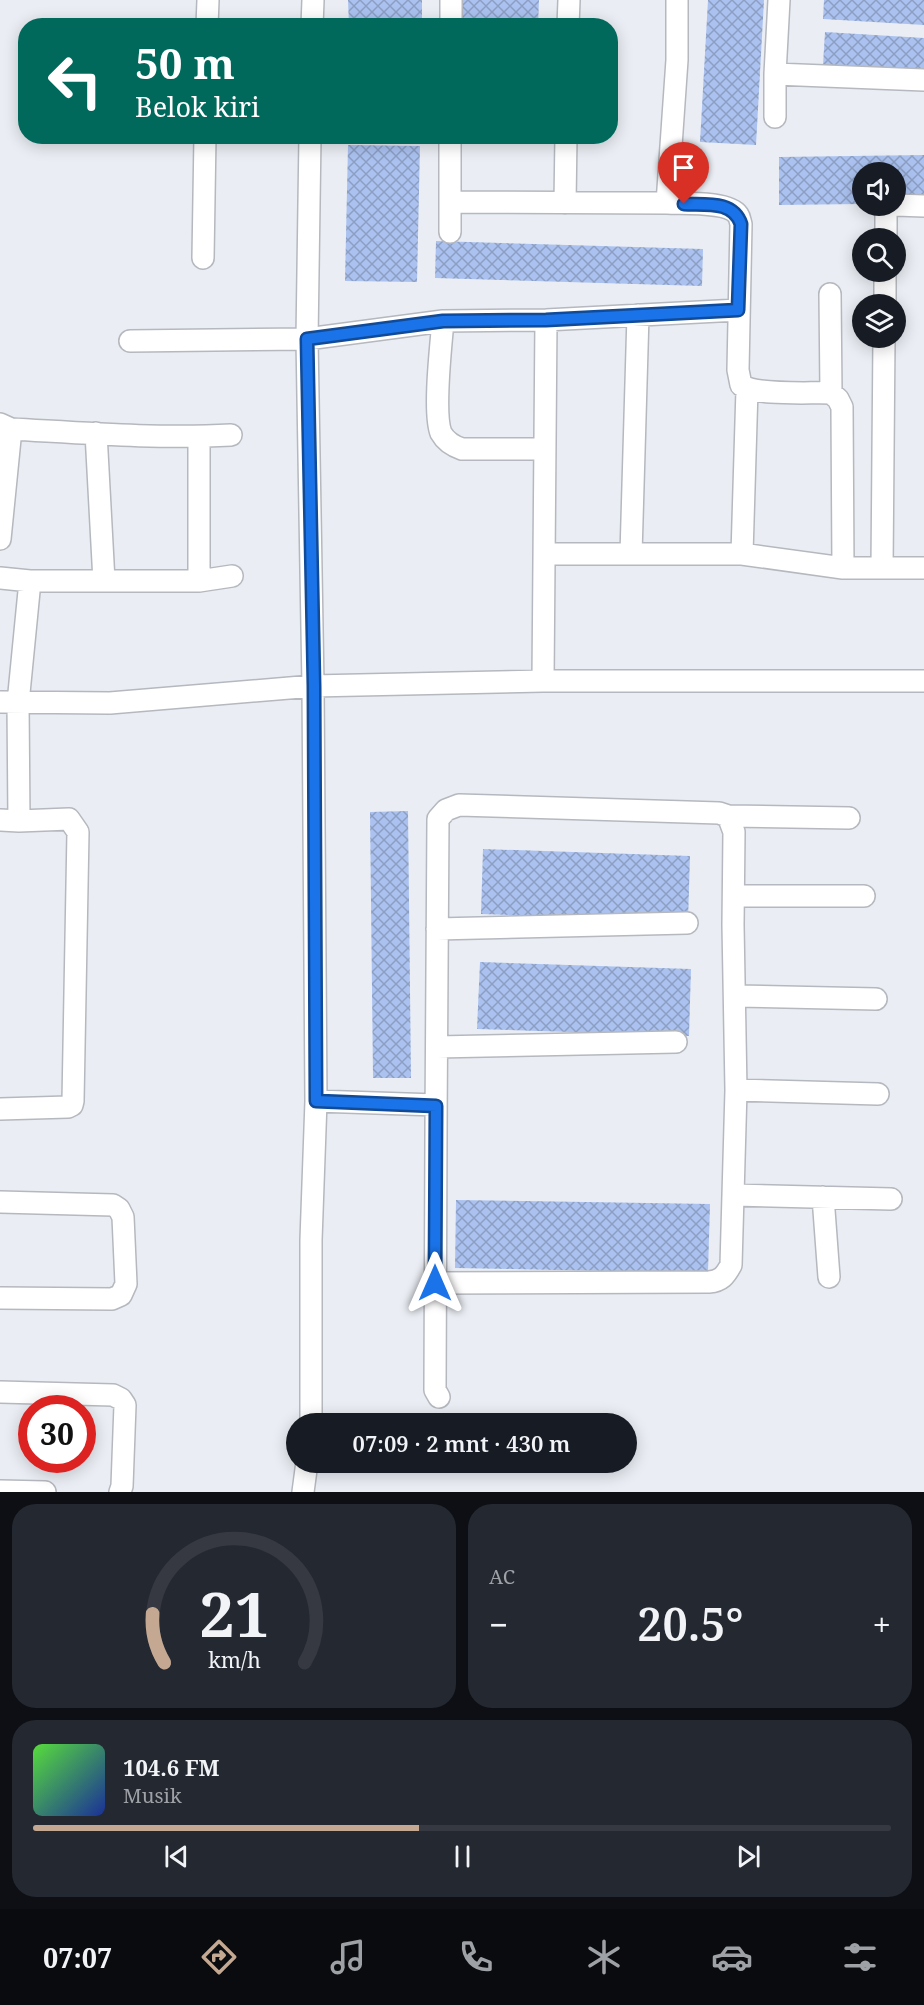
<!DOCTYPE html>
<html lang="id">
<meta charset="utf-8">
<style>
:root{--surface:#171b24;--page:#242831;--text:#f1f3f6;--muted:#9ea1a6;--line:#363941;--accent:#c4a892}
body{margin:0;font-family:"Noto Serif",serif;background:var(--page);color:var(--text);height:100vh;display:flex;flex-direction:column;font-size:22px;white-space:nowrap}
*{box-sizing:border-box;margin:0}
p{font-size:20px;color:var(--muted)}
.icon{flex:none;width:33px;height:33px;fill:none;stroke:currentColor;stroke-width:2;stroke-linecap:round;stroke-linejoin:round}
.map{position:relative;height:1492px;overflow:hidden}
.details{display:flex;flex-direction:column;gap:12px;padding:12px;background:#0d0f14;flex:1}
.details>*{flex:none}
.top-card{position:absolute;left:18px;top:18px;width:600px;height:126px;border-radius:24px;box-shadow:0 3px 15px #0003;background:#00695c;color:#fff;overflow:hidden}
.fabs{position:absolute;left:852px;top:162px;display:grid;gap:12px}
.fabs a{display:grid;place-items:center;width:54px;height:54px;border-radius:50%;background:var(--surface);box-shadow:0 3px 15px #0003;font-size:30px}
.speed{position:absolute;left:18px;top:1395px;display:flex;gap:12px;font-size:30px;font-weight:700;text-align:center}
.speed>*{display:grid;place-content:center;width:78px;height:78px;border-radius:50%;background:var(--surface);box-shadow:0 3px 15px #0003;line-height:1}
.speed .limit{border:9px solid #d22;background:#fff;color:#111}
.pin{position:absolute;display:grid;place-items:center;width:51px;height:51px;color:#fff;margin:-62px -26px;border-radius:50% 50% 50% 0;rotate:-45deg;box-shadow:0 0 6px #0007}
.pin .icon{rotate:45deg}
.me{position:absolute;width:66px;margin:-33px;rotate:0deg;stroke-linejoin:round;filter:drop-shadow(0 0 4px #0008)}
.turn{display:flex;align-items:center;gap:21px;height:126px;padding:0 18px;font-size:27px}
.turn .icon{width:78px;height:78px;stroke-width:2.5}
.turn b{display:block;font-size:42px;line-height:51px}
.big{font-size:45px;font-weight:600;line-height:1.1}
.details .widget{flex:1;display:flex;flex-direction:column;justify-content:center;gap:9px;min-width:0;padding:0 21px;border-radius:24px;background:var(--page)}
.details .dial{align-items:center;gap:0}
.dial svg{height:156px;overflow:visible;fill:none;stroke:var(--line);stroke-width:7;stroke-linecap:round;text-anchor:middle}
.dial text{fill:var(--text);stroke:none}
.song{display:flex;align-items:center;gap:18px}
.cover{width:72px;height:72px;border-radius:9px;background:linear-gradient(135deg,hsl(110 70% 55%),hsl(230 70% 35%))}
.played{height:6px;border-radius:3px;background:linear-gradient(90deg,var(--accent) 45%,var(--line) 45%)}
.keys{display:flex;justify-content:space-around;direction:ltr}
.heat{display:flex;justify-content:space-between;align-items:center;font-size:33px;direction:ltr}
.details .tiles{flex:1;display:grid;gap:12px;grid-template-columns:1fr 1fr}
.widget:last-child{grid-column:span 2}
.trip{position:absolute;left:286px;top:1413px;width:351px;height:60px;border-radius:30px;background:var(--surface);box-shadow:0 3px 15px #0003;font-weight:600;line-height:60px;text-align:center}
.dock{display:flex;height:96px;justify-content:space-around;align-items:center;background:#090b0e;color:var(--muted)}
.dock .icon{width:42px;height:42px}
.dock .selected{color:var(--accent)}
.dock b{font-size:27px;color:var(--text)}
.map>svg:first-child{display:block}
.building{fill:url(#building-cross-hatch)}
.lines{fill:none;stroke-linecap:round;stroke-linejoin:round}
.street-casing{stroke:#b5b8be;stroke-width:24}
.street{stroke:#fff;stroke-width:21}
.route-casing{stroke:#114b97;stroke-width:15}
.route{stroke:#1a73e8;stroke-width:10}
</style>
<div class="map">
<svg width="924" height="1492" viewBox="0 0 924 1492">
<defs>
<pattern id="building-cross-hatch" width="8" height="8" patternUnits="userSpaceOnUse" patternTransform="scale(1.5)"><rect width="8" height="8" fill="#abc2f0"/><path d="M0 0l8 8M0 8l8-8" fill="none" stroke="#8c9fc3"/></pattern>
</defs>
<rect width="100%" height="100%" fill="#eaeef4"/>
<path class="building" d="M348,0H422V26H349Z
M461,0H539L538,26H460Z
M708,0H764L756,145L700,142Z
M824,0H924V25L823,19Z
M825,32L924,38V71L823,65Z
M348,145L420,146L417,282L345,281Z
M924,155V203H896V172H862V204L779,205V157Z
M436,241L703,249L702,286L435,278Z
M408,811L411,1078H373L370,812Z
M483,849L690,856L688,921L481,914Z
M480,962L691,969L689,1036L477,1029Z
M456,1200L710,1204L708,1273L455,1268Z"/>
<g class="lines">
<defs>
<path id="street" d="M207,26L208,0
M312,26L313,0
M451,26V0
M568,26L569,0
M775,74L924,80
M775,117V74L779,0
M310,136L307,339L313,686L316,1101L311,1240V1424
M450,202L667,203L677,60V0
M565,203L566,136
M667,203C683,204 728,201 738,215C740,218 740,221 741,224L738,370L741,385C756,396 810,392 831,393L838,399L842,407L843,568
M896,205L924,206
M450,232V136
M886,238V206
M203,258L205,136
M830,294L831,393
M885,304V272
M443,321C441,345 433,413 441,433C446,442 453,446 462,449H544
M130,341L307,339L443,321L546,320L738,310
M0,424L11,429C84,433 158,439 231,435
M96,433L104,581
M199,437V581
M0,539L11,429
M546,554H742L843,568H924
M631,554L638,315
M742,554L747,389
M882,568L884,338
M0,578L30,581H199L232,576
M543,681L546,320
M0,702L110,703L313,686L543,681H924
M728,816L849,818
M0,820L19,821
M734,896H864
M437,929L687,923
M735,996L876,999
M437,1047L676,1042
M736,1090L878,1094
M316,1101L436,1105
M0,1109L68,1107L72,1105L73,1101L78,832L69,819L19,821L18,703L30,581
M734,1195L891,1199
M823,1197L829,1277
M0,1202L113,1205L119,1209L123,1217L126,1284L121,1295L112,1299L0,1298
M435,1283L709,1282C721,1281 725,1276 731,1265L736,1090L733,925L734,832L728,816L719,813L459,805L446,810L438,819C437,1009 435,1200 435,1390L439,1397
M0,1392L113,1395L121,1399L125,1405L122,1486L120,1492
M0,1491L45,1492
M303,1492L307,1462"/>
</defs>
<use href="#street" class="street-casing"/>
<use href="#street" class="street"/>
</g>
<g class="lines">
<defs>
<path id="route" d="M435,1283L436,1106L316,1101L314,686L307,339L443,321L546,320L738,310L741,224C733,200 705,205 684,204"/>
</defs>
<use href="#route" class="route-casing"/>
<use href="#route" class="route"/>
</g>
</svg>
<div class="fabs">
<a><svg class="icon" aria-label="sound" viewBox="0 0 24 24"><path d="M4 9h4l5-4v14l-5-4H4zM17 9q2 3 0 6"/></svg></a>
<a><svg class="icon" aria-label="search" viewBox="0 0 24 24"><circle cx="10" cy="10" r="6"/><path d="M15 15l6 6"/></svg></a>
<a><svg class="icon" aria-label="layers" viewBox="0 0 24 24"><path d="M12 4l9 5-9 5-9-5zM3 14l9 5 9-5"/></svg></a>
</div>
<div class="speed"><div class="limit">30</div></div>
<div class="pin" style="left:684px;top:204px;background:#d93025"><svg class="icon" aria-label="arrive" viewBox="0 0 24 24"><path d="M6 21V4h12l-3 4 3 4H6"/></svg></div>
<svg class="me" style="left:435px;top:1283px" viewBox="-20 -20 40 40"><path d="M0-17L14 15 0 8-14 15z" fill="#1a73e8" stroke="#fff" stroke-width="4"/></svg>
<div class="trip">07:09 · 2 mnt · 430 m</div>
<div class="top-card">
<div class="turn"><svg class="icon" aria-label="left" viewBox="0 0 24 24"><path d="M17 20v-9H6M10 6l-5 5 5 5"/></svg><div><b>50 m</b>Belok kiri</div></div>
</div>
</div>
<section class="details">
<div class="tiles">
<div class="widget dial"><svg viewBox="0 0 100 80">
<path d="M14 69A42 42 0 1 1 86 69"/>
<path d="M14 69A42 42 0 0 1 8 44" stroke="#c4a892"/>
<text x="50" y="56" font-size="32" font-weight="700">21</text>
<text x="50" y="72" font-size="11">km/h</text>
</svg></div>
<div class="widget"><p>AC</p>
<div class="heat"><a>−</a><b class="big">20.5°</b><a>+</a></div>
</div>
<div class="widget">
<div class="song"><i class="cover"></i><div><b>104.6 FM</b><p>Musik</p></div></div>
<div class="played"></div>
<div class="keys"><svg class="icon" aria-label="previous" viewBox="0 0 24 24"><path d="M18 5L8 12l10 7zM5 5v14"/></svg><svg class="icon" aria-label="pause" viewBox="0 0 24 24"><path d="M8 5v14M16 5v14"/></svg><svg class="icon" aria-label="next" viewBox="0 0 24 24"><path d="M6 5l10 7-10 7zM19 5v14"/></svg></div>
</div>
</div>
</section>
<nav class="dock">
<b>07:07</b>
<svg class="icon selected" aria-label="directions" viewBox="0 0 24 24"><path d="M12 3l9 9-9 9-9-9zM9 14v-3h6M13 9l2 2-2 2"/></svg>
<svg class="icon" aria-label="music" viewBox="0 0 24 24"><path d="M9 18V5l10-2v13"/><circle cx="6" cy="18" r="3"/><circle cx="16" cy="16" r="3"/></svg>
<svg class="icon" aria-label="phone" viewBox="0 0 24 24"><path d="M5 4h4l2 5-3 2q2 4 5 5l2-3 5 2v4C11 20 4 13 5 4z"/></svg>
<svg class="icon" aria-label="climate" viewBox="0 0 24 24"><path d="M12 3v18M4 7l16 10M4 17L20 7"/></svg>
<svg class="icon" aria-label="car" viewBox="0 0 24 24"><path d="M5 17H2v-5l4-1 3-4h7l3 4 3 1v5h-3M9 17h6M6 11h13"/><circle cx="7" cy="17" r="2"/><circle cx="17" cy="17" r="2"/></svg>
<svg class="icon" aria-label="filters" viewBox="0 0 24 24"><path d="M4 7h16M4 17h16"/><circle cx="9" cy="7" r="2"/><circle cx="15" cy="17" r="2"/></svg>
</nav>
